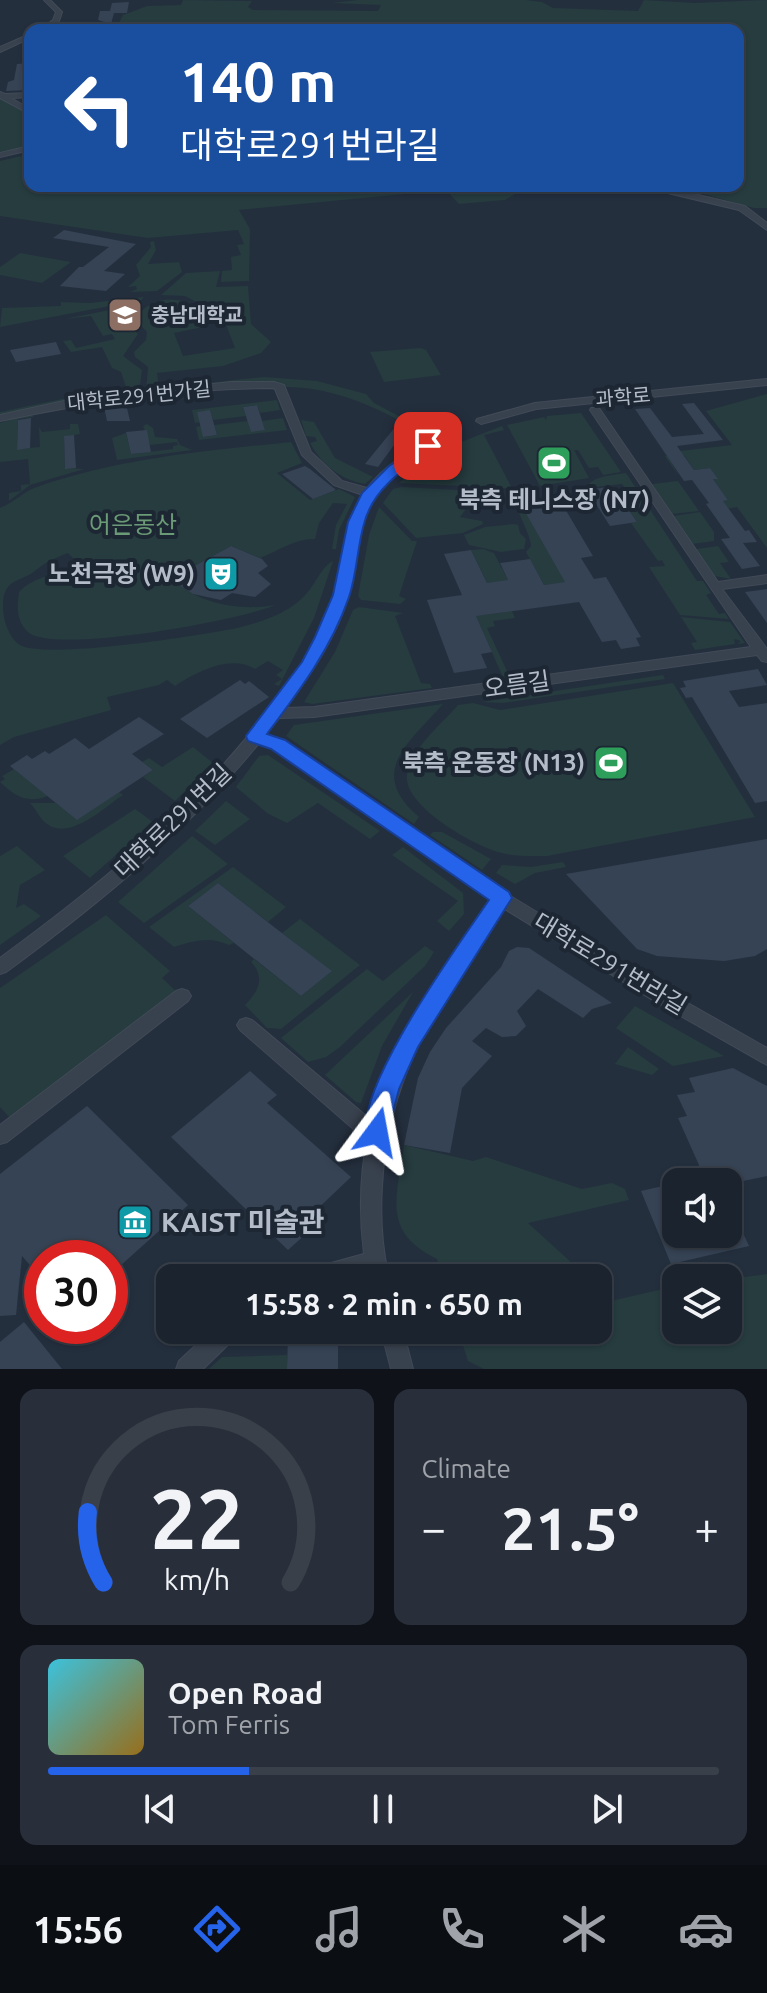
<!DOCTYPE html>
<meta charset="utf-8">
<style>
:root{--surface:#1b232e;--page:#282f3a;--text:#f1f3f6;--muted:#a0a4aa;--line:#39404a;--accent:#2563eb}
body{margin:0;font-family:Ubuntu,"Noto Sans KR",sans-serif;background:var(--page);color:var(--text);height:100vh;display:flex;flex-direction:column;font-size:30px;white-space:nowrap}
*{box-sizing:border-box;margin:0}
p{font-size:26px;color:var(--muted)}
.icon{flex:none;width:44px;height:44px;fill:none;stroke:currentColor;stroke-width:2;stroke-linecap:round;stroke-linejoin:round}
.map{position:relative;height:1369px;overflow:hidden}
.panel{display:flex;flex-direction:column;gap:20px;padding:20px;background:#0f1319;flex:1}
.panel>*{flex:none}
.guide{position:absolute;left:24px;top:24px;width:720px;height:168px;border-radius:16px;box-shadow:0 2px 6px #0004,0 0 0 2px var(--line);background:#1a4fa0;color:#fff;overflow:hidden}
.fabs{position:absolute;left:662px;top:1168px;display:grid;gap:16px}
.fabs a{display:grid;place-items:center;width:80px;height:80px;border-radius:16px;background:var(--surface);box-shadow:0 2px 6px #0004,0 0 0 2px var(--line);font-size:40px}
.speed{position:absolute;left:24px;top:1240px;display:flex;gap:16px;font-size:40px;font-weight:700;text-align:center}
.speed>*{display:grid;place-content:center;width:104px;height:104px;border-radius:50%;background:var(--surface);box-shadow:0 2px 6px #0004,0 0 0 2px var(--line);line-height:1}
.speed .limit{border:12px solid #d22;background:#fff;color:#111}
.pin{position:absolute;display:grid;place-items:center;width:68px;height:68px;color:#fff;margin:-34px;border-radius:16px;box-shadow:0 4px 12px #0006}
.me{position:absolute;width:88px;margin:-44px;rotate:13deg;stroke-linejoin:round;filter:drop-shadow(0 0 6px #0008)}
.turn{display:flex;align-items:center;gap:28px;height:168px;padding:0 24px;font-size:36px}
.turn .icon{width:104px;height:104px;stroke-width:2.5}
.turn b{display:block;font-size:56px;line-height:68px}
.big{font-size:60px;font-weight:700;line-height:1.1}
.panel .widget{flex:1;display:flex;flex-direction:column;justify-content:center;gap:12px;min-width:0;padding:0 28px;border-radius:16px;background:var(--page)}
.panel .dial{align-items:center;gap:0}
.dial svg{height:208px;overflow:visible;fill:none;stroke:var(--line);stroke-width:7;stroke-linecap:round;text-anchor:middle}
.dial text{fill:var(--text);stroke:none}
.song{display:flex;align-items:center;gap:24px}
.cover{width:96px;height:96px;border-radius:12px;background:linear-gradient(135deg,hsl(190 70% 55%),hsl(40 70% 35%))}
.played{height:8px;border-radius:4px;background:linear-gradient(90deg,var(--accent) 30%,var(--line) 30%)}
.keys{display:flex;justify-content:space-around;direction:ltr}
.heat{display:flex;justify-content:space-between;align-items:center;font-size:44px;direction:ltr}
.panel .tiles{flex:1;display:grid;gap:20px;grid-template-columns:1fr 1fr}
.widget:last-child{grid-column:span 2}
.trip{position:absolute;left:156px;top:1264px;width:456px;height:80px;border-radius:16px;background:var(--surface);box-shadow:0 2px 6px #0004,0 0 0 2px var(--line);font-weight:700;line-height:80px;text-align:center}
.tabs{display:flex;height:128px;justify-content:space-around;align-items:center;background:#0b0e12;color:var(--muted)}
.tabs .icon{width:56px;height:56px}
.tabs .on{color:var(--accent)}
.tabs b{font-size:36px;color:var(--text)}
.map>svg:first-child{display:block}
.green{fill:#263c3f}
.building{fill:#364354}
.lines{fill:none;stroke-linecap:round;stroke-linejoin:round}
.minor-casing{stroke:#414a57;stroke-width:2}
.minor{fill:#38414e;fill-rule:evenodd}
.route{fill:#2563eb;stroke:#184099;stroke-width:2}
.labels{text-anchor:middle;stroke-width:8;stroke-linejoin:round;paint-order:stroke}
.far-poi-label{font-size:20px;font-weight:bold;fill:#b4bcc9;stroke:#1d2633;text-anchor:start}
.far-street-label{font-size:20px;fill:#b4bcc9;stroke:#1d2633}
.poi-label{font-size:24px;font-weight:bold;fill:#b4bcc9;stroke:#1d2633;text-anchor:end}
.park-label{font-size:24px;fill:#6b9a76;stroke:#1d2633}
.street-label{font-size:24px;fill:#b4bcc9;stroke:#1d2633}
.near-poi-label{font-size:28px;font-weight:bold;fill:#b4bcc9;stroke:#1d2633;text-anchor:start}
</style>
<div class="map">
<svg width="767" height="1369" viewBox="0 0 767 1369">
<rect width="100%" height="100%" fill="#242f3e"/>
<path class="green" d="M183,0L252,1L248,7L253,10L378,11L381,5L332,3L358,0H526L542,2L553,8L638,11L644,0L694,3L767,0V208H754L675,186H738V30H264L219,25L201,30H177L141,22L118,30L107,28L119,23L123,15L147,6L181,5Z
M0,98L30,115V147L0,154Z
M30,154V186H529L505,200L459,204L446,190L239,210L250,229L249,281L221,282L222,271L232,270L231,257L241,255L237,245L244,244L238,230L148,238L0,216V161Z
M154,241L156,250L148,264L179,262L182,272L157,291L130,292L137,289L136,286L128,287L140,276L136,265L151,247L150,242Z
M20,253L71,262L42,283L0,275V267Z
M220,271L216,287L248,286L251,324L271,342L261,353L223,366L157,373L159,388L264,377L317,381L366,394L374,403L433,434L428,436C381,410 339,387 284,387L279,382H233L146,392L148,367L135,357L134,352L146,340L147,332L135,319C151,295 179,295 202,309L203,327L174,333L183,356L235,348L223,317L209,318L208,308L185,296L161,295L186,273Z
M144,297L141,300L0,327L2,308L61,306V302L90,303Z
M139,304L124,320L138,334L123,356L142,370L139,393L60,401L0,415V412L62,399L134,391L135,387H126L121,372L112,368L102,347L71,352L63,341L71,340L76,348L115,339L112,334L103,336L91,316L65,319Z
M421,348L426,350L441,375L384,382L370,352Z
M767,394V548L737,507L725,509L720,501L728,500L713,479H717L710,468L694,470L684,455L668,457L679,476L665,456L681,454L680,451L732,445L706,411Z
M277,400L280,410L260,413L257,405L243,407L246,416L213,420L210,411L198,412L200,422L195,423L192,410Z
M32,413L33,417L18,419L17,449L40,447L39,427L42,432L70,429V424H78L80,434L64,437L65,468L84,469L30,485L9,501V493L21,491V485L30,484L28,459L0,462V423Z
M581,413L621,472L603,475L598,467L589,468L578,450H574L589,478L540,486L507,425L544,417L546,420L547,416Z
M283,418L287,430L199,440L196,427L201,426L204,437L217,435L214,425L248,421L251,431L265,430L262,421Z
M301,420L314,422L335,458L373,477L365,484C341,480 322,465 310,443L317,441L315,437L306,436Z
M147,424L153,428L155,437L177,439L180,445L192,450L117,460L112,438L126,433L131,454L173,449V446L178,445L177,442L150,445L143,426Z
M502,426L504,430L484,435L512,488L520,489L399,483L432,455L446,454L454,449L456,444Z
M291,442L302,463L277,473L310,500L339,489L355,497L339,530L336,549H332L336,525L347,504L333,503L319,523L315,539C296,538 278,551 260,558L231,546L189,569L177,584C205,605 241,611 275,605C242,620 52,655 28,632C16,621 17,606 19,592C35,575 60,574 81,566L68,553C55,558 46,562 36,570C23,582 2,577 3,607C3,620 9,638 20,645C46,660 203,635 237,628C262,622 290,613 307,593C316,583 322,566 333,561L314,618L279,686L274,684L282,679L276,675L283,670L268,661L255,669C230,654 197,672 175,686L167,680L159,685L107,697L111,710L14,737L0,745V508C13,503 24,491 37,487C120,458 205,451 291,442Z
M626,473L697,581H703L711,593L706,595L719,614L725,613L729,619L680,615L649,567L665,566L662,560L658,561L631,523L637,522L618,494L628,492L622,484L586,488C592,476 613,475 626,473Z
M678,481L699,511L672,514L652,484Z
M401,487L496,492L498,500C477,493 471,502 460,517L482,521L483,524L463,533L416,538L383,503L393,489Z
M526,504L529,509L525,511L558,569L569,568L577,581L544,585L526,552L531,546C530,535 521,519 517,508V505Z
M379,507L412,541H417L399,596L406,599L400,604L361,600L358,596L369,535Z
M700,512L714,532V541L692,544L673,516Z
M514,524L518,525L520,533L526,539L524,549L501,552L469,545L464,535L485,527Z
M718,546L729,562L720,563L731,579L714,576L696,549Z
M483,549L494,553L508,580L492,593L471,550Z
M478,605L484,615L512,611L515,618L493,621L495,626L487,628L508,673L518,672L520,676L500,679L498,676L502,675L475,614Z
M359,607L403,613L395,616L421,683L430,684L432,688L312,704L304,702L335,652L353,610Z
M681,617L730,622L745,643L737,644L741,641L734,639L735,644L695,650L691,643L697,642Z
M663,675L665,679L503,703L481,702Z
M673,683L755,817L547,856C530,856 514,857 498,852C473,845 403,806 407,775C411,748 441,725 458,705L473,703L500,710Z
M443,704C409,743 366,772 419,817L414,824L286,736L294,725Z
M193,747L213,763L175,801L143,777L153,770L142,762L149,758L162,767Z
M268,755L380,831L370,839L318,803L287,823L267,813L236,787L259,756Z
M14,769L48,796C27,804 15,796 0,782L5,779L2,776Z
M119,792L123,795C105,807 73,838 50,826C40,821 37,810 30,803H56L77,819Z
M226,801L250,819L215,845L195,831Z
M135,809L153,822L90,878L63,856Z
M433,832H442L491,859L482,870L430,835Z
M192,836L228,864L144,923L118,902Z
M17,846L45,870L20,885L16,908L24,904L41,916L0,945V856Z
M403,847L463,893L464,914L449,931L437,921L458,901L392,855Z
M563,862L566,867L535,873L515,884L496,873L502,865L531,867Z
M233,867L286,907L268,922L218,883L188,906L234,943L229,945C208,936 195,941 174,947L149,927Z
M106,915L170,971L162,978L176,991L10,1118L0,1107V988Z
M300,919L360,965L281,1029L267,1028L245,1005C258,992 266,978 251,962L254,959L301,996L331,971L282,933Z
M425,946L434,952L425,966L340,1047L326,1057L308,1062L281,1038L367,969L383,981Z
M413,992L382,1046L361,1103L356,1102L325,1075Z
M635,1006L724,1056L673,1066L616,1028Z
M628,1047L659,1069L652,1075L615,1064Z
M404,1145L473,1161L486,1157L582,1189L612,1183L625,1189L629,1200L528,1223L573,1264L578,1278H442L437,1259C381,1232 397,1197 404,1145Z
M767,1274V1369H484L468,1361L458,1330H598V1304L676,1286V1330H728V1279Z
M287,1355V1369H209L222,1357Z"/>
<path class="building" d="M129,2L127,13H114L111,24L98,20L100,11H110L112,3Z
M30,63V90L6,91L8,82L14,80L17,64Z
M64,230L136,244L104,271L125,274L106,291L60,286L79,267H83L109,247L53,238Z
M56,342L61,354L16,362L10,350Z
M694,403L723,440L677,446L694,470L710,468L718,479H713L728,500L723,501L745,531L749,530L757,542L743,543L760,566L742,569L721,539L730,538L706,504L709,503L692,480L684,481L635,409L650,408L672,437L704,434L682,404Z
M126,404L130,421H107L104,406Z
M257,405L265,430L251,432L243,407Z
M210,410L217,435L203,437L197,412Z
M31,418L30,448L17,450L18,420Z
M396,426L400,437L378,467L365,464Z
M147,430L151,452L131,454L126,432Z
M74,435L76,468L65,469L64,436Z
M305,466L310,469L336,490L313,499L282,474Z
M608,487L614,488L637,522L610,526L587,490Z
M548,501L550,504L561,502L593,556L581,558L594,579L606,577L641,637L636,638L640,646L621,649L616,640L602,642L579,602L476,616L492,652L481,654L487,668L454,673L427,600L462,595L444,554L471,550L487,583L508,580L500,563L530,559L544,585L565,582L524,510L529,509L526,504Z
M231,546L262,559L268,566L258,573L271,584L255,597L232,593L221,600L193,594L177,584L189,569Z
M767,589V623L745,592Z
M758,669L767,685L729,691L739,707L767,703V801L755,803L692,697L686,698L680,688L686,687L683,681Z
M240,680L245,684L249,681L269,697L207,738L180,719Z
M139,717L164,734L132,754L153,770L77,820L10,766L27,755L32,759L45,751L49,754L75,738L89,749Z
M767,839V949L755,956L724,961L657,956L637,949L566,874Z
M218,883L274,927L332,971L301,996L188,906Z
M517,947L529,948L612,1003L592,1009L583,1018L538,989L517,1011L526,1026L516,1036L502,1037L486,1028L472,1041L492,1056L462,1088L450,1153L404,1145L418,1078L430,1052L446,1028L501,967L509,951Z
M733,1068L767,1086V1176L743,1181L731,1207L749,1246L671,1264L641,1191L676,1183V1234H728V1182H691L699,1165L678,1118L687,1116L677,1095L695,1092L689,1078Z
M250,1071L277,1095L267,1103L351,1177L310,1216L318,1223L288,1250L171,1137Z
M87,1106L188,1205L110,1275V1258H42V1279L22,1256L16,1315L0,1316V1174Z
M24,1322L62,1369H0V1342Z
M294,1330H324V1335L338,1334V1369H287L288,1337L294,1336Z"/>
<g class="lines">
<defs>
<path id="minor" d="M44,0H50L62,12L59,21L53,26L104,30L44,29V27L53,20L56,12Z
M30,34V38L0,52V47Z
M0,92L5,94L30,93V97L11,98L30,109V114L0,98Z
M30,146V150L0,157V153Z
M651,186H660L745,206L767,223V230L739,210L651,189Z
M767,379V385L536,409L481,424L476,421L477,419L535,403Z
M231,382H274L284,385L311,452L342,481L367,488C379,473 412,443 432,444L434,446C415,462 390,471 376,493C357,523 358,560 349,594C337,637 311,673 286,708L314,707L751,647L590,410L591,408H599L718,582L767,575V583L722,589L767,649V662L762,661L757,655L314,717L279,718L265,734L283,740L507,894L663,989L767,1048V1065L651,999L503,908C442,1000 388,1070 382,1186C380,1217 382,1248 389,1278H369L367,1273L349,1278H303L306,1271L313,1268L364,1254C359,1214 360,1173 368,1134L358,1133L240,1030L237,1025L240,1020L246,1018L252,1020L371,1120C387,1040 446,966 491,900L273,748L259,743C187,832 98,904 6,972L0,974V958C90,892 177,822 248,736C271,708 297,677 315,644C323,628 331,611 336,594C346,560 346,525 363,495L334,485L302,455L275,389L273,388C182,388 89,402 0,421V415L64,401Z
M182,989L188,991L191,996L188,1001L7,1142L0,1144V1125L176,991Z
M212,1330H239L236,1337L203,1369H176L179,1361Z
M381,1330H403L413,1369H391Z"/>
</defs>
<use href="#minor" class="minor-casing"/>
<use href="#minor" class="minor"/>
</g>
<path class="route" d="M428,441L433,443V449C404,469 373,488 364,524C357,548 357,574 349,597C331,649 300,690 267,734L285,740L509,892L512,898L418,1047L399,1089L386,1140L377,1143L368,1140C348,1096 462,940 489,900L271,749L248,741L246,736L302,662L315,637L333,595L348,522L362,493L389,466Z"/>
<defs>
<symbol id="university-square" viewBox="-11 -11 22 22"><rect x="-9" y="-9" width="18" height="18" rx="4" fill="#8d6e63" stroke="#1d2633"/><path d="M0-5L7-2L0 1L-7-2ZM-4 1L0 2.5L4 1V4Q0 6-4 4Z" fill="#fff"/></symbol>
<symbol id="stadium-square" viewBox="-11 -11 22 22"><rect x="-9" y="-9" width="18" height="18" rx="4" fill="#2e9e5b" stroke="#1d2633"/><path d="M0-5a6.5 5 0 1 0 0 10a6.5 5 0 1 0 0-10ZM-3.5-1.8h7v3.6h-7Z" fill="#fff"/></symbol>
<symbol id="theatre-square" viewBox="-11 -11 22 22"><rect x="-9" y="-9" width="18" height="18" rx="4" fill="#0f9aa8" stroke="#1d2633"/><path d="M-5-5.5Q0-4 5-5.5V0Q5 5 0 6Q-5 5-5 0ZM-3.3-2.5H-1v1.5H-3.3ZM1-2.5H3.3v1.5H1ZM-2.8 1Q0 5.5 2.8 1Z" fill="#fff"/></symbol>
<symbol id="museum-square" viewBox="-11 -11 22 22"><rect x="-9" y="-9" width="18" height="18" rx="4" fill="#0f9aa8" stroke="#1d2633"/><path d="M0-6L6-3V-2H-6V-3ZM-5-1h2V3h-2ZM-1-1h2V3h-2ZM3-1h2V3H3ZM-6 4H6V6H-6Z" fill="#fff"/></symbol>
</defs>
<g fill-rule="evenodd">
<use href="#university-square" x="105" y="295" width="40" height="40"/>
<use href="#stadium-square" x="534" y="443" width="40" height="40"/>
<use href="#theatre-square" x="201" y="554" width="40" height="40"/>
<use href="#stadium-square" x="591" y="743" width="40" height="40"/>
<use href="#museum-square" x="115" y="1202" width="40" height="40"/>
</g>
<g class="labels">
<g class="far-poi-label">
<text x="151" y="322">충남대학교</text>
</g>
<g class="far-street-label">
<text transform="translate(139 396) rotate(-6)" y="7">대학로291번가길</text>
<text transform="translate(623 397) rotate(-5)" y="7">과학로</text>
</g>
<g class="poi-label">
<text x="554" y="508" text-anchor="middle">북측 테니스장 (N7)</text>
<text x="195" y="582">노천극장 (W9)</text>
<text x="585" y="771">북측 운동장 (N13)</text>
</g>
<g class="park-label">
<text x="133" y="533">어은동산</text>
</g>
<g class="street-label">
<text transform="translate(517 685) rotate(-8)" y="8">오름길</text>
<text transform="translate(173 821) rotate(-44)" y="8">대학로291번길</text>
<text transform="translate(610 964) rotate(31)" y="8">대학로291번라길</text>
</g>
<g class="near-poi-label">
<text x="161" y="1232">KAIST 미술관</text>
</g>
</g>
</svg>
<div class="fabs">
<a><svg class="icon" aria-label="sound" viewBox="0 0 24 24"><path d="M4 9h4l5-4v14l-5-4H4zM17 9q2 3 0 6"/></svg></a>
<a><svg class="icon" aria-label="layers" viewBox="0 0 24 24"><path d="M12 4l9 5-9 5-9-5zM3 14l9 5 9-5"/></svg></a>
</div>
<div class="speed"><div class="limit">30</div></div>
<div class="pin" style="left:428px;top:446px;background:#d93025"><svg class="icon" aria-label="arrive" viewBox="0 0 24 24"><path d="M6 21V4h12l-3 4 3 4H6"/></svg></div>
<svg class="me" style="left:377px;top:1132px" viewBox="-20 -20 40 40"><path d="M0-17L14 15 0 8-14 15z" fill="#2563eb" stroke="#fff" stroke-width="4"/></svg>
<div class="trip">15:58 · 2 min · 650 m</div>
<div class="guide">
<div class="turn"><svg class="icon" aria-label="left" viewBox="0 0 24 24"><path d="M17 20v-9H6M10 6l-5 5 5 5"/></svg><div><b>140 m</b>대학로291번라길</div></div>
</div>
</div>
<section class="panel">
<div class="tiles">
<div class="widget dial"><svg viewBox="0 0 100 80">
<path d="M14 69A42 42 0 1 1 86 69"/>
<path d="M14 69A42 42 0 0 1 8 42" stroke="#2563eb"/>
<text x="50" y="56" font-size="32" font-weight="700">22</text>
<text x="50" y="72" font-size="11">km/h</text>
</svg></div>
<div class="widget"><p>Climate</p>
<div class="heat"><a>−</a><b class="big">21.5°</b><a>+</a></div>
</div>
<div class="widget">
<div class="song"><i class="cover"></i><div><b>Open Road</b><p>Tom Ferris</p></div></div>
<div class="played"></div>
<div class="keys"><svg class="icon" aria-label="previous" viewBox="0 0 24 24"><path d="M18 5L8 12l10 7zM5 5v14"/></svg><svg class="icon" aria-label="pause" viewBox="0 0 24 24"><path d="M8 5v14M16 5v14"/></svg><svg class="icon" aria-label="next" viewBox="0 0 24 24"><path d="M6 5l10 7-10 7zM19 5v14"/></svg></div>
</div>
</div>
</section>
<nav class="tabs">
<b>15:56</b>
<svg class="icon on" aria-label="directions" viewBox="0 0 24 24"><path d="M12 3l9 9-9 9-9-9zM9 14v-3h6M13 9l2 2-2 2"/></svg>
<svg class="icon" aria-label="music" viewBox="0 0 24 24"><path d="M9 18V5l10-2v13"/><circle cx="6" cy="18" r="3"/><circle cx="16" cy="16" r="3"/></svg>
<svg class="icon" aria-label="phone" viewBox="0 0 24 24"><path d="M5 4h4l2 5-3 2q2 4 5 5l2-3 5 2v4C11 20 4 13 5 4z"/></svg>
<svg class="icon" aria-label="climate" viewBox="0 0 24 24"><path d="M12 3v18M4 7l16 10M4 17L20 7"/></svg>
<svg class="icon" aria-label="car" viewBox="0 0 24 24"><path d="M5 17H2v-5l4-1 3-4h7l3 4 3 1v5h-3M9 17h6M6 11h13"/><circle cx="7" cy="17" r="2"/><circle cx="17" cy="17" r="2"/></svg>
</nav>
